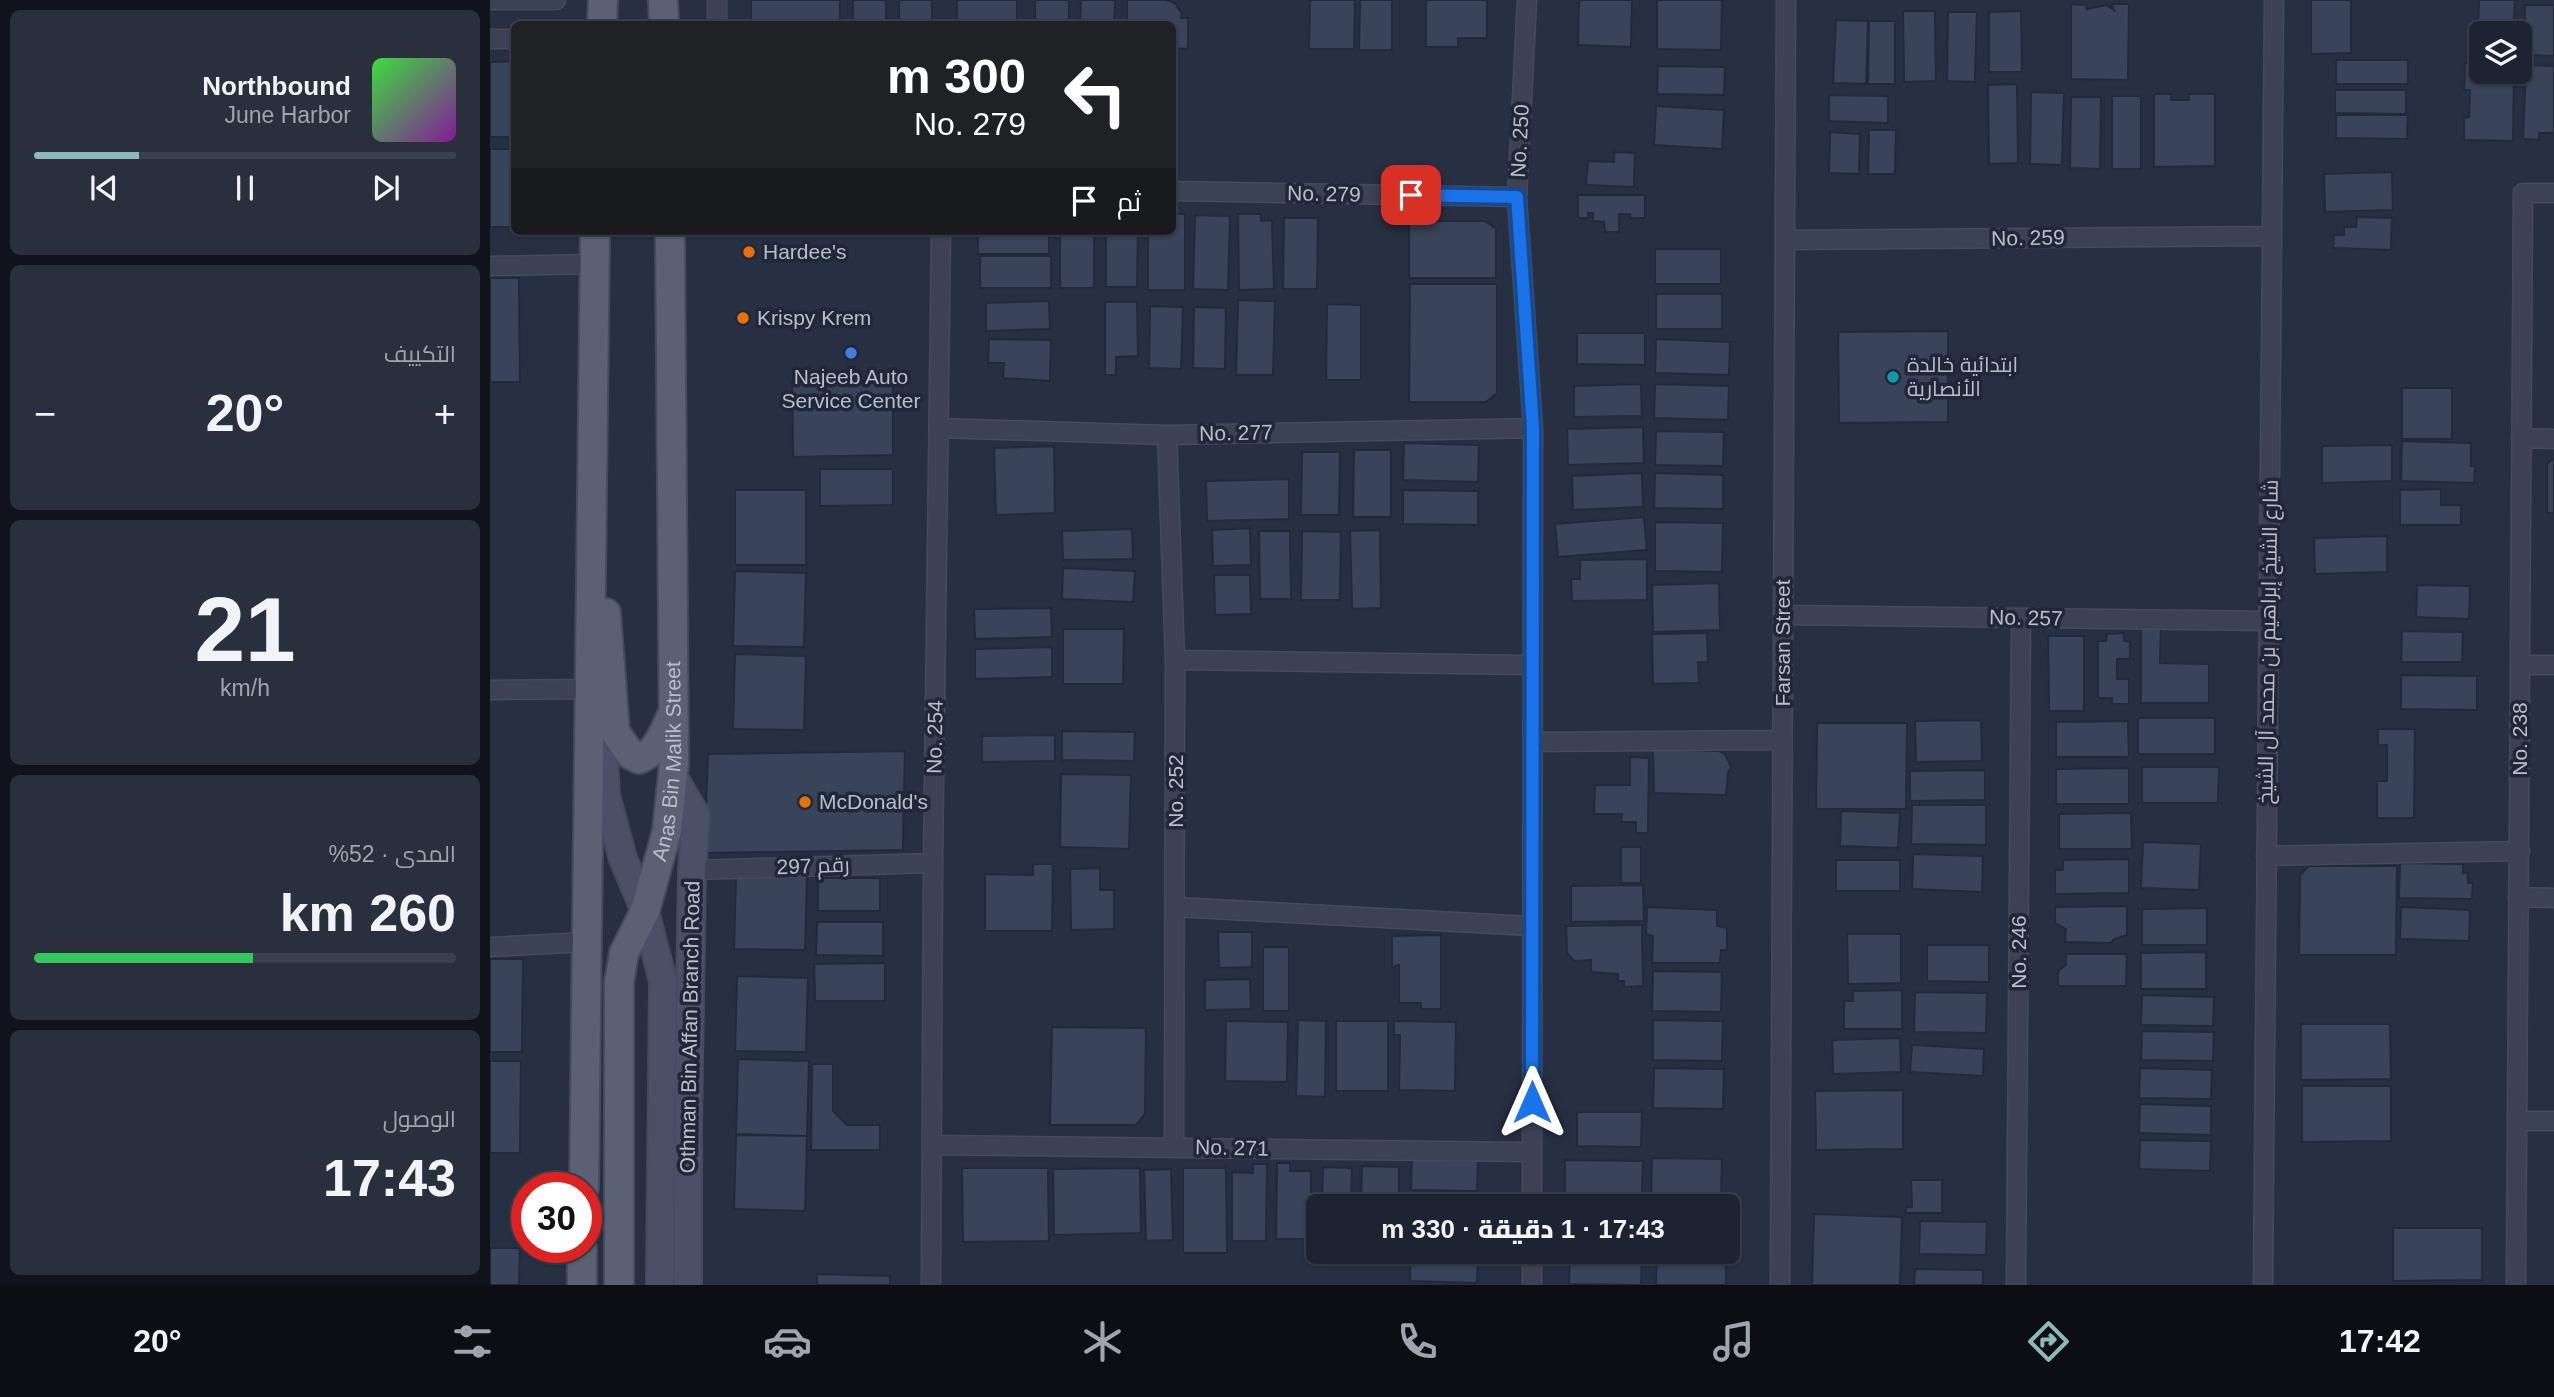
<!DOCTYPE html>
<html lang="ar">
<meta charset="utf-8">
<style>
:root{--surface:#1d2332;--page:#2a2f3e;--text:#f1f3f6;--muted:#a0a4ac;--line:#3b404d;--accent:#8bbbb9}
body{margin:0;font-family:Arial,Cairo,sans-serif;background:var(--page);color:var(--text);direction:rtl;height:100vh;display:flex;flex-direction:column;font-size:26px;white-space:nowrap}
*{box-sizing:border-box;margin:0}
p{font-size:23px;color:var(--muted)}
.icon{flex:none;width:38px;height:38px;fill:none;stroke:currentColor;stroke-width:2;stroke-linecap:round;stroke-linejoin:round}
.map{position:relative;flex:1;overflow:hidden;direction:ltr}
.details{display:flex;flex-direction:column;gap:10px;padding:10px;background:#10131c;width:490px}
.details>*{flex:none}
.guide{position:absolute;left:21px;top:21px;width:665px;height:214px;border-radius:10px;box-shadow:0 2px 5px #0004,0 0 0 2px var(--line);direction:rtl;background:#202124;color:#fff;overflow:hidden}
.controls{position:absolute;left:1979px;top:21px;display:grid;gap:14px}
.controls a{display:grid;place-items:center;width:63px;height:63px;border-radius:10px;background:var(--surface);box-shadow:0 2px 5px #0004,0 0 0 2px var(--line);font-size:35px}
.speed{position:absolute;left:21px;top:1172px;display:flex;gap:14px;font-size:35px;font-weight:700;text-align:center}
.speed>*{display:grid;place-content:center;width:91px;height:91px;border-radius:50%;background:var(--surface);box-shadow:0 2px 5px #0004,0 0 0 2px var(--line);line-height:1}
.speed .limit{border:10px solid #d22;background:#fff;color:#111}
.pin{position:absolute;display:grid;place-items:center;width:60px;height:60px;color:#fff;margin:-30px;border-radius:14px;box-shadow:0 4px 10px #0006}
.me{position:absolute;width:77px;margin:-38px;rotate:0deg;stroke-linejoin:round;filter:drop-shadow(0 0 5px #0008)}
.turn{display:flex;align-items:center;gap:24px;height:147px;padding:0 35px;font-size:32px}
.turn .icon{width:91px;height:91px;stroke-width:2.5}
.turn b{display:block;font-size:49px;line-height:60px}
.then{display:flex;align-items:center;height:66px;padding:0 35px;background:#0003;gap:14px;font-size:26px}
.big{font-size:52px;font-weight:800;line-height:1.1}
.details .tile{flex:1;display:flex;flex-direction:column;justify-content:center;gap:10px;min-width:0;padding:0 24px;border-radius:10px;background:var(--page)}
.details .dial{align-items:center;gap:0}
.dial b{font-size:91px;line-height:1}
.song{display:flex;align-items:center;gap:21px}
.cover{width:84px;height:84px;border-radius:10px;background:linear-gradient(135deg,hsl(120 70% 55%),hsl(290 70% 35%))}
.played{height:7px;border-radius:4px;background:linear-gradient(90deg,var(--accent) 25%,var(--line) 25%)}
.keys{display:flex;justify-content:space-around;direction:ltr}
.heat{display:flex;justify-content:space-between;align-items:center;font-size:38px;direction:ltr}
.charge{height:10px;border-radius:5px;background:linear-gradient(90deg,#34c759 52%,var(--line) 0)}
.trip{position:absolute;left:816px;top:1194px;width:434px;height:70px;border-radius:10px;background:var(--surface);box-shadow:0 2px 5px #0004,0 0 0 2px var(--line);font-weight:800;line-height:70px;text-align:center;direction:rtl}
.menu{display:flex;height:112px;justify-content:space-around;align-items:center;background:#0c0e14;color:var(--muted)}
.menu .icon{width:49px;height:49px}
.menu .selected{color:var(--accent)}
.menu b{font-size:32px;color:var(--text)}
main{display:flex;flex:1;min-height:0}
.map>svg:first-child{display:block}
.building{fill:#394359;stroke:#22293a;stroke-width:2}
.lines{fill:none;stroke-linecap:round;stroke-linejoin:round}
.minor-casing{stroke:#454b5c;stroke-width:21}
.secondary-casing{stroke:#454b5c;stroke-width:30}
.primary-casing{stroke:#454b5c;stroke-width:32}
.minor{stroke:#3c4253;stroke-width:18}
.secondary{stroke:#4a5066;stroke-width:26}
.primary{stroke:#5a6172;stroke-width:28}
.route-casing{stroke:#114b97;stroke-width:18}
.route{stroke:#1a73e8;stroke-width:12}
.food-dot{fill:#e8710a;stroke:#202738;stroke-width:2.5}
.shop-dot{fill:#3f7fe0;stroke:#202738;stroke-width:2.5}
.culture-dot{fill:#0f9aa8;stroke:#202738;stroke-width:2.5}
.labels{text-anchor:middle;stroke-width:7;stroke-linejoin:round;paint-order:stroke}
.street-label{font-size:21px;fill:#b9becc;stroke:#202738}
.poi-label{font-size:21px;fill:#b9becc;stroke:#202738;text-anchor:start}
</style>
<main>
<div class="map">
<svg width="2064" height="1285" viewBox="0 0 2064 1285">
<rect width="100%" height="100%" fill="#272f43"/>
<path class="building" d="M261,0H350V24H261Z
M363,0H396V24H363Z
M409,0H442V24H409Z
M467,0H527V24H467Z
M545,0H579V24H545Z
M591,0H625L624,24H590Z
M637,0H676L685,3L692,14L691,18H698V49L682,48V24H637Z
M820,0H865L864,49H819Z
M870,0H902V50H869Z
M936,0H997V38H968V47H936Z
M1089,0H1142L1141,47L1088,45Z
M1167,0H1232L1231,50L1167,49Z
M1821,0H1861V53L1821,54Z
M1989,0H2025L2023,33H1992V58L1987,57Z
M1581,4L1596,5L1597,9L1616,5L1624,10L1621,4H1639L1638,80L1581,79Z
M2035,5H2064V56L2034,55Z
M1413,11H1445L1446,81L1414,82Z
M1531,11L1532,72H1499V12Z
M1458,12H1487L1485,82L1457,81Z
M1346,20L1378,21L1376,84L1343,83Z
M1379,21H1405V84H1378Z
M1846,60H1918V84H1846Z
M24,61V137H0V62Z
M1975,63H1992V72H2024L2023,141L1974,140V118L1979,117L1980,90H1974Z
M2036,65L2064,66V133H2049V140L2033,139Z
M1168,66L1235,67L1234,95L1167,94Z
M1527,84L1528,163L1499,164L1498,85Z
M1845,90H1916V114L1845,113Z
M1541,92L1574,93L1572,165L1540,164Z
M1664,94H1681V100H1699V94H1725V166L1664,167Z
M1339,95L1398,96V123L1339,121Z
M1622,96H1651V169H1622Z
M1581,97H1611L1610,169L1580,168Z
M1166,106L1234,110L1232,149L1164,145Z
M1846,115H1918L1917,139L1846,138Z
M1379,130H1406L1405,174H1378Z
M1340,132L1370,134L1369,174L1339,173Z
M0,149H24V227H0Z
M1124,152L1145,153L1144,187L1096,185L1098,161L1124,162Z
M1902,172L1903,210L1835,212L1834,174Z
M1088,195H1155V218H1140V214H1129V232H1115L1114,222L1103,221V213H1098V218H1088Z
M682,214H695V290H658V231H682Z
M748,214H771V221L782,220L784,289L749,290Z
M705,215L740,216L738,290L703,289Z
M1867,217L1902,218L1901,250L1843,248L1844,235H1854V227H1866Z
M794,218H828L827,289H793Z
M919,221H995L1006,229V278H919Z
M488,231H559V254H488Z
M570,231H604V288H570Z
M616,231H648L647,287H616Z
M1165,249H1231V284H1165Z
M490,256H561V288H490Z
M0,278H29L30,382H0Z
M920,284H1007V393L996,402H919Z
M1166,294H1232V329H1166Z
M748,300L785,301L783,375H746Z
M559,301L560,329L496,331V303Z
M615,302H647L648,356L626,357V375H615Z
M837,304L871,305V380H836Z
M660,306L693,307L691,369L659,368Z
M704,307L736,308L735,369L703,368Z
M1458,331V422L1349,423L1348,332Z
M1087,333H1155V365L1087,364Z
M499,339L561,340L560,381L513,378L514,363H498Z
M1166,339L1240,342L1239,375L1165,373Z
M403,380V455L303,457L302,381Z
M1151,384L1152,416L1084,417V386Z
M1165,384L1239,386L1238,420L1164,418Z
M1912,388H1962V439H1912Z
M1153,427L1154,463L1078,465L1077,429Z
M1166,431L1234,432L1233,466L1165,465Z
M1912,441L1981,443V466H1985L1984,483L1911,481Z
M914,443L989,445L988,482L913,480Z
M1902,445V481L1832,483V446Z
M564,446L565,513L506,515L504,448Z
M864,450H901V517H863Z
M812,452H850L849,515H811Z
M2064,458V513H2057V464Z
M330,469H403V505L330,506Z
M1152,473L1153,507L1083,510L1082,476Z
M1165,473L1233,475V509L1164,508Z
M799,479V519L717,521L716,481Z
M1951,489V505H1971V525H1910V490Z
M245,490H316V565H245Z
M913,490L988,491V525L913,524Z
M1154,517L1157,550L1068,557L1065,524Z
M1165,522L1233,523L1232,572L1165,571Z
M760,528L761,565L723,566L722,530Z
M642,529L643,559L573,560L572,531Z
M890,530L891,608L862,609L860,531Z
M769,531H800L801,599H770Z
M812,531L851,532L850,600H811Z
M1897,536V572L1825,574L1824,538Z
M1157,559V600L1082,601L1081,579H1090V560Z
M573,568L645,571L643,602L572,599Z
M245,571L316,573L314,647L243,646Z
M724,575H760L761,614L725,615Z
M1229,583L1230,630L1163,632L1162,585Z
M1927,585L1980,586L1979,619L1926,617Z
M561,608L562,637L485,639L484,609Z
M1651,626L1671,627L1670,663L1719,664V703H1651Z
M573,629H634L633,684H573Z
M1912,631L1973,632L1972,662H1911Z
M1217,633L1218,662H1208L1209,683L1163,684L1162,634Z
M1634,633V641L1640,642V659H1627V679H1639V704H1622V698H1608V641H1616L1617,634Z
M1558,636H1594V711H1559Z
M562,647V677L485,679V649Z
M245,654L316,656L314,730L243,729Z
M1911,675L1987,676V710L1911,709Z
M1648,718H1725V754H1648Z
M1491,720L1492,761L1426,762L1425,721Z
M1638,721L1639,757H1566V722Z
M1327,723H1417L1416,809H1326Z
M1888,729H1925L1924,818H1887V781H1897V745H1888Z
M572,731L645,732L644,761L572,760Z
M565,735V761L492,762V736Z
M1163,749L1229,751L1235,754L1241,767L1238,773L1236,795L1164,793Z
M415,751L413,850L214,853L218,754Z
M1140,757L1159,758L1158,833H1146V822H1131L1132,814H1104L1105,785H1140Z
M1652,767H1729L1728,803H1652Z
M1639,768V804H1566V769Z
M1495,770V800L1420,801V771Z
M571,774L641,775L639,849L570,847Z
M1422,805H1496V845L1421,844Z
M1351,811L1410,813L1408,848L1350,846Z
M1641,813L1642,849H1569V814Z
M1653,842L1711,844L1709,890L1651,888Z
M1131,847H1151V883H1131Z
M1423,854L1493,856L1492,892L1422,889Z
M1639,859V893L1565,894V870H1573V860Z
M1346,860H1410V891H1346Z
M1910,863L1973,864V873H1978V883H1983L1982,899L1909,898Z
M543,864H563L562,931H495V874L543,875Z
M1819,866H1907L1906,955H1809L1810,875Z
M610,868V890H624V929L581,930L580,869Z
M246,874L317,876L315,950L244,949Z
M328,878H390V911H328Z
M1153,885L1154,921L1081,922V886Z
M1637,906V935L1624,939L1621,943L1575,942L1576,929L1565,923V907Z
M1157,907L1227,910V926L1237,928V950H1231L1230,963H1162L1163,936L1156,934Z
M1911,907L1980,910L1979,941L1910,939Z
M1717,908V945H1652V909Z
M327,922H393V956L326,955Z
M1152,925L1153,986L1134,987V981H1128V974L1101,972V960L1084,961L1077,953L1076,926Z
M728,932H762V967L729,968Z
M1357,934H1411V983L1358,984Z
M951,935V1009H931V1003H909V965L902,967V936Z
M1437,945H1499V982L1437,981Z
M773,947H799V1011H773Z
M1716,952V989H1651V953Z
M1576,954H1637L1636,986H1568V971L1576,965Z
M0,959H33L32,1052H0Z
M395,963V1001H325L324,964Z
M1163,971L1232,972L1231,1012L1162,1011Z
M247,976L318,978L316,1052L245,1051Z
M760,979L761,1009L715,1010V980Z
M1412,990V1029H1354V1001H1363V991Z
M1425,992L1497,993L1496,1033L1424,1032Z
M1652,995L1724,997L1723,1026L1651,1025Z
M808,1020L836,1021L835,1097L806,1096Z
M1163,1020L1233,1021L1232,1061L1163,1060Z
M736,1021L798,1022L797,1082L735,1081Z
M846,1021H898V1091H846Z
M904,1021L966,1022L965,1091L909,1090L910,1035H904Z
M1811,1024H1900L1901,1079L1811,1080Z
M562,1027L656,1028L655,1114L646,1125H560Z
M1652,1031L1724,1032L1723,1061L1651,1060Z
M1410,1038L1411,1072L1343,1074L1342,1040Z
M1422,1045L1494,1049L1493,1076L1420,1072Z
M248,1059L319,1061L317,1136L246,1134Z
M0,1061H31L30,1153H0Z
M322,1064H343V1111L357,1125H390V1150H321Z
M1164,1068L1234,1069L1233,1109L1163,1108Z
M1650,1068L1722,1070L1721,1099L1649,1098Z
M1812,1086H1901V1141L1812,1142Z
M1413,1090V1149L1326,1150L1325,1091Z
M1650,1104L1721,1106V1135L1649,1133Z
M1087,1112H1152L1151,1147L1087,1146Z
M246,1135L317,1136L315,1211L244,1209Z
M1650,1140L1721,1141L1720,1171L1649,1169Z
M922,1155L988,1157L987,1191L921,1190Z
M1162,1158L1232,1159L1231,1199L1161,1198Z
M1075,1160L1153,1161L1152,1194H1075Z
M787,1163H800V1171H821V1239H786Z
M763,1164H777L776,1241H742V1172L763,1173Z
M872,1166L909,1167V1206H871Z
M833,1167L862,1168L861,1206H832Z
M472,1168H558L559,1241L473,1242Z
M650,1168L651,1233L564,1235L563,1169Z
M693,1168H736L737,1253H693Z
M681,1169L683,1240L656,1241L654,1170Z
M1421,1180H1452V1213H1416V1207H1422Z
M922,1201L988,1203V1206H922Z
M1160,1203L1229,1204V1206H1160Z
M1324,1214L1412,1217L1410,1285H1322Z
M1430,1221L1497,1222L1496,1255L1429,1254Z
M1903,1228H1992V1280L1903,1281Z
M0,1248H30L29,1285H0Z
M921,1251H988L987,1283L920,1281Z
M1080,1251H1152L1151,1285L1079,1284Z
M1167,1251H1236V1285H1166Z
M1425,1269L1493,1270V1285H1424Z
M327,1274L400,1276V1285H327Z"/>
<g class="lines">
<defs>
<path id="minor" d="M0,0H66
M1037,0L1027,197L1043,428L1042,1206
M227,24V0
M0,39H24
M682,191L1027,197
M1295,240L1782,236
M0,266L104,264
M449,428L677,435L1043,428
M677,435L685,660L684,1148
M2031,438L2064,439
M1293,615L1779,621
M685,660L1043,665
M2030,665H2064
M0,690L99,689
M1043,742L1292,740
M1776,856L2030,851
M202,870L443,863
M2028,897L2064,898
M686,907L1041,926
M0,947L98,942
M2027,1121H2064
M442,1145L1042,1152
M1042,1251V1285
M441,1285L443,863L451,231
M1290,1285L1296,0
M1526,1285L1531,618
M1773,1285L1784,0
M2026,1285L2033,193H2064"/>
<path id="secondary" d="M111,712L116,795L133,859L155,911L173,981L170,1285
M183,776L206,815L202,870L198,1126V1285"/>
<g id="primary">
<path d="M173,0L174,24"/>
<path d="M112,24L113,0"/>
<path d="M116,613L125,732L141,755L149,759C167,753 173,733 181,717"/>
<path d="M94,1188L105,231"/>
<path d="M92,1285V1248"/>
<path id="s1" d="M129,1285V983L134,953L155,911L177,831L184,763L180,231"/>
</g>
</defs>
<use href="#minor" class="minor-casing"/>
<use href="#secondary" class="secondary-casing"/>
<use href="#primary" class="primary-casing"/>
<use href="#minor" class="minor"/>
<use href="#secondary" class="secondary"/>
<use href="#primary" class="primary"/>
</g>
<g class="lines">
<defs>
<path id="route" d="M921,195L1027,197L1043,428L1042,1102"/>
</defs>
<use href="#route" class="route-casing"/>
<use href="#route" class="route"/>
</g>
<g class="food-dot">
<circle cx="259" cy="252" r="7"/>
<circle cx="253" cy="318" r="7"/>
<circle cx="315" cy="802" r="7"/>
</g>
<circle class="shop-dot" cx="361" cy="353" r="7"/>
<circle class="culture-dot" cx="1403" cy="377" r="7"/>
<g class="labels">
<g class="street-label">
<text transform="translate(1030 141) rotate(-87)" y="7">No. 250</text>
<text transform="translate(834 194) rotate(1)" y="7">No. 279</text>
<text transform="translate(1538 238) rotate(-1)" y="7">No. 259</text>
<text transform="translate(746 433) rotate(-1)" y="7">No. 277</text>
<text transform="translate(1536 618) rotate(1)" y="7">No. 257</text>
<text transform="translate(1778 642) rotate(-89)" y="7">شارع الشيخ إبراهيم بن محمد آل الشيخ</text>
<text transform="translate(1293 643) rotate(-90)" y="7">Farsan Street</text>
<text transform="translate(445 737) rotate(-89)" y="7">No. 254</text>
<text transform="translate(2030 739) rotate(-90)" y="7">No. 238</text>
<text dy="7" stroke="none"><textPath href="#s1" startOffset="532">Anas Bin Malik Street</textPath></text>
<text transform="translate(686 791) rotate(-90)" y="7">No. 252</text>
<text transform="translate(323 866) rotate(-2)" y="7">رقم 297</text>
<text transform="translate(1529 952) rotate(-90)" y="7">No. 246</text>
<text transform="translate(200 1027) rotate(-89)" y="7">Othman Bin Affan Branch Road</text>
<text transform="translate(742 1148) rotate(1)" y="7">No. 271</text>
</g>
<g class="poi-label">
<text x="273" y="259">Hardee's</text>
<text x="267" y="325">Krispy Krem</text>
<text x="1417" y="372">ابتدائية خالدة<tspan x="1417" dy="24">الأنصارية</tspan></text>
<text x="361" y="384" text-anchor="middle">Najeeb Auto<tspan x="361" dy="24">Service Center</tspan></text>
<text x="329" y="809">McDonald's</text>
</g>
</g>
</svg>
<div class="controls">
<a><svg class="icon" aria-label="layers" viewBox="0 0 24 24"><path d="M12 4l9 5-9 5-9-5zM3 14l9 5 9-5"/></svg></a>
</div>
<div class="speed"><div class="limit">30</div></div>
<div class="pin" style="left:921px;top:195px;background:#d93025"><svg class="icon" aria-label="arrive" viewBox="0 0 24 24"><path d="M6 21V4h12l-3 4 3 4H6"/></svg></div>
<svg class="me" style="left:1042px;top:1102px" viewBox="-20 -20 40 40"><path d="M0-17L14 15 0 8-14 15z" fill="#1a73e8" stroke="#fff" stroke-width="4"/></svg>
<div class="trip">17:43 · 1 دقيقة · 330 m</div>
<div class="guide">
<div class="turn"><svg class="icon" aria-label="left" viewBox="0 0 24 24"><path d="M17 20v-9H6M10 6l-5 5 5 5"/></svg><div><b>300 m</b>No. 279</div></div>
<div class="then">ثم<svg class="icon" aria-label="arrive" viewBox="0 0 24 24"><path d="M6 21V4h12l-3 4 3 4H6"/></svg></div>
</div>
</div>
<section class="details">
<div class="tile">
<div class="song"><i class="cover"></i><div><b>Northbound</b><p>June Harbor</p></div></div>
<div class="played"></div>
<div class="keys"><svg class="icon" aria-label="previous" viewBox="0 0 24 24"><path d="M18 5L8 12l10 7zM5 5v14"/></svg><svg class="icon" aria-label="pause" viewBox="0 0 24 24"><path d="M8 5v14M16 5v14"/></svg><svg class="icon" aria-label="next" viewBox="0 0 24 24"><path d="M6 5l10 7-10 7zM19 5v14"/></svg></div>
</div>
<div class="tile"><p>التكييف</p>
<div class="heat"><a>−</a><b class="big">20°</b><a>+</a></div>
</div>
<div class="tile dial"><b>21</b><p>km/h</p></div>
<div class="tile"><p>المدى · 52%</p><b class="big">260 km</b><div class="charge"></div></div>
<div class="tile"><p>الوصول</p><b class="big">17:43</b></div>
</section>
</main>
<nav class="menu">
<b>17:42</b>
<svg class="icon selected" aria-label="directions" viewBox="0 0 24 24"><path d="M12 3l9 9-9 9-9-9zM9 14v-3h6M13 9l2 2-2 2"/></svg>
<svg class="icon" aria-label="music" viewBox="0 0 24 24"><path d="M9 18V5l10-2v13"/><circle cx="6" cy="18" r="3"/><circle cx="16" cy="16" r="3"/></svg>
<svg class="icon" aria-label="phone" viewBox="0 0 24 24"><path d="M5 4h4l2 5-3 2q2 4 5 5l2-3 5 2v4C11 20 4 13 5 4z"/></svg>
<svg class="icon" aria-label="climate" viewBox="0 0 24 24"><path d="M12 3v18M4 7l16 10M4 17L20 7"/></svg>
<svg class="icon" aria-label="car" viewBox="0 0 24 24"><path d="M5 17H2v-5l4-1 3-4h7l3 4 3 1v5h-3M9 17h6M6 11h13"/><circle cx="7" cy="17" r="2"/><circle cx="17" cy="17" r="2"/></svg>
<svg class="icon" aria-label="filters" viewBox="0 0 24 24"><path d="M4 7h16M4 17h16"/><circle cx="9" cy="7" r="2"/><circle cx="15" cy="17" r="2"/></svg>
<b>20°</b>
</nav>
